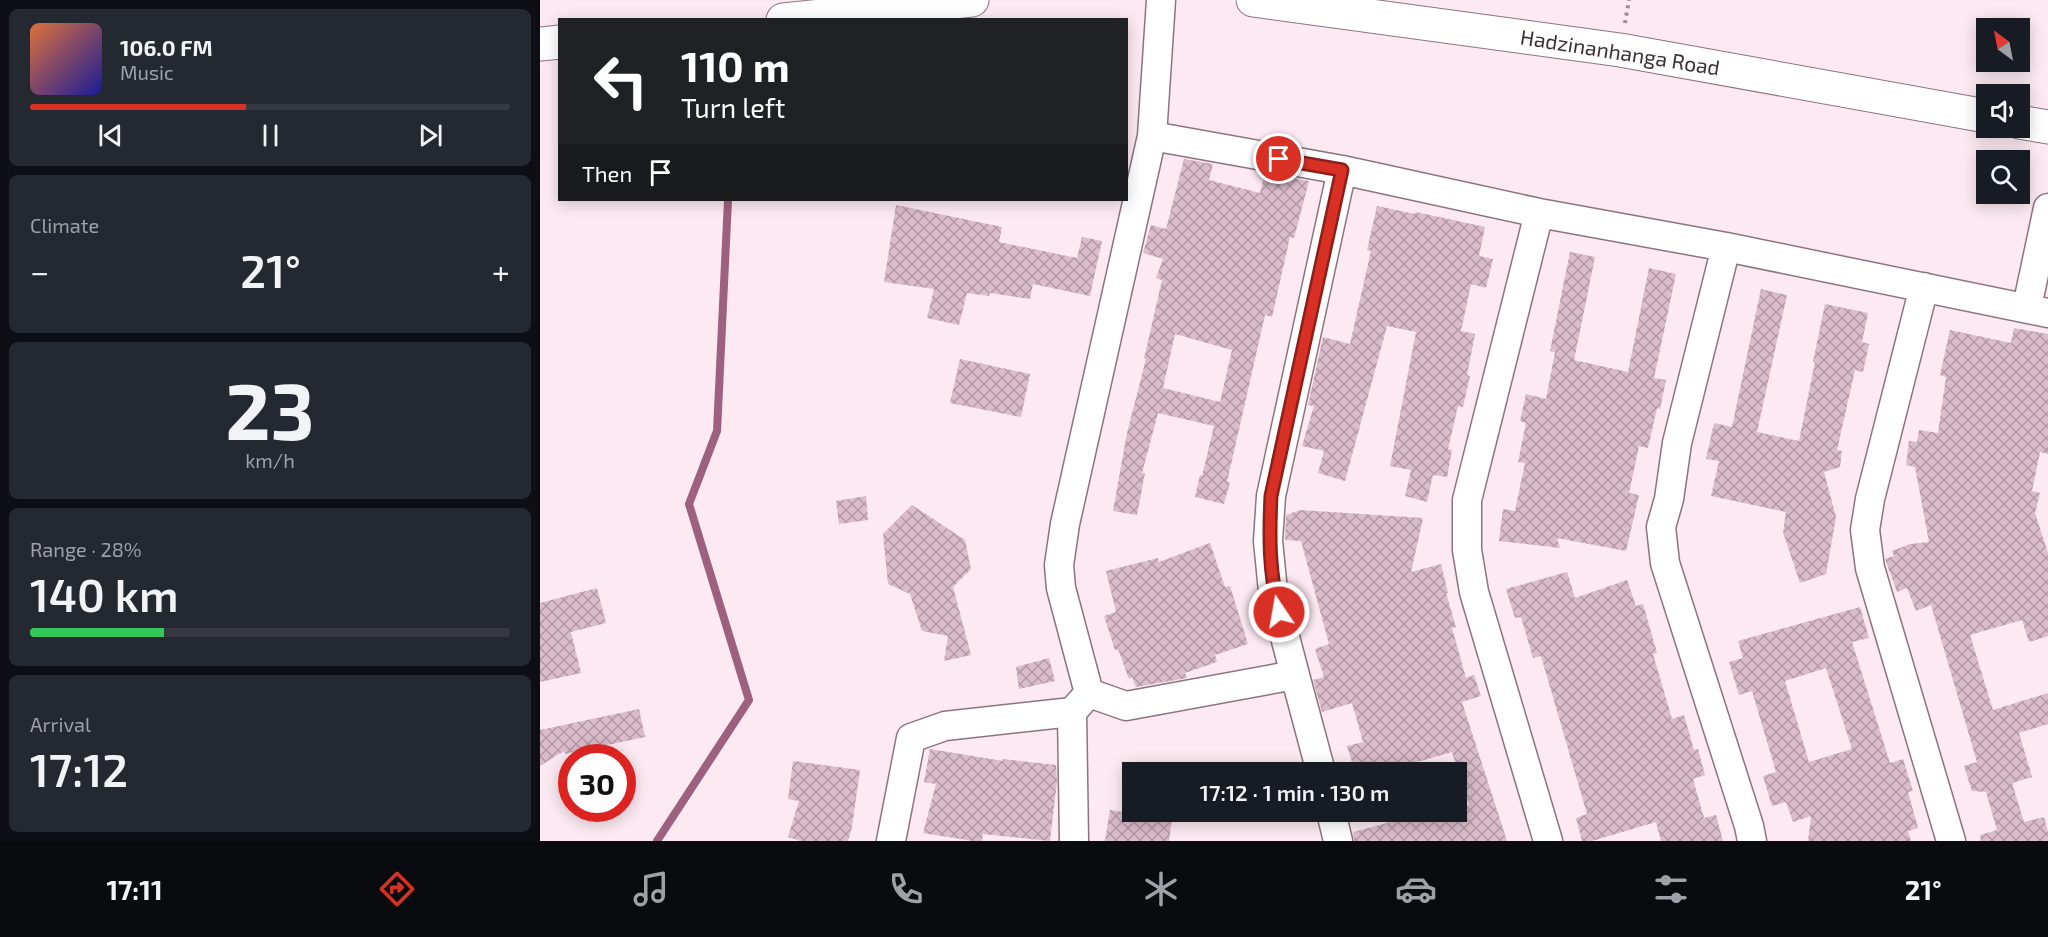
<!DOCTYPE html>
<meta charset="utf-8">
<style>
:root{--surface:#171b24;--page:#242831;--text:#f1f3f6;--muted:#9ea1a6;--line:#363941;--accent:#d93025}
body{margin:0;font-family:"Exo 2",sans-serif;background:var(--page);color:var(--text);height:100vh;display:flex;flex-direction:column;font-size:22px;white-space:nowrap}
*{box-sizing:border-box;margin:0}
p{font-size:20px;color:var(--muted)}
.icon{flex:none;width:33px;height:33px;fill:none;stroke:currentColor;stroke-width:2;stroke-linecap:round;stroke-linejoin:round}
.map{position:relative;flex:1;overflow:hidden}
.details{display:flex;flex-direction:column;gap:9px;padding:9px;background:#0d0f14;width:540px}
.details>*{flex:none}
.banner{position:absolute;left:18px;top:18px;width:570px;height:183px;border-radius:0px;box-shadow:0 3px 15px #0003;background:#202124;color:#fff;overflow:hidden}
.needle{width:39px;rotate:328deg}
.fabs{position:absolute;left:1436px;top:18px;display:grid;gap:12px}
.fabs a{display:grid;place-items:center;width:54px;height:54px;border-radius:0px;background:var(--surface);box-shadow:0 3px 15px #0003;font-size:30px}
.speed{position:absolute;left:18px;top:744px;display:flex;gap:12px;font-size:30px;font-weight:700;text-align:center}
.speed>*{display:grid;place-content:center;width:78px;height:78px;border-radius:50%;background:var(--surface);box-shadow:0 3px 15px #0003;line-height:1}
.speed .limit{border:9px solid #d22;background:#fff;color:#111}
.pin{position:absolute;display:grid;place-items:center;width:51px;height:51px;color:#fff;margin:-26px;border:3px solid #fff;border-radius:50%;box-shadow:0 2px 6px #0007}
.me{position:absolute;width:66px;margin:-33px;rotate:348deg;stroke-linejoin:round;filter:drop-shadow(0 0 4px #0008)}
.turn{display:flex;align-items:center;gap:21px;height:126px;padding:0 24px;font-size:27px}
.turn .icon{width:78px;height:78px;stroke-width:2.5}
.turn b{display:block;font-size:42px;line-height:51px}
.then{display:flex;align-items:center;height:57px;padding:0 24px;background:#0003;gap:12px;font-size:22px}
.big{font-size:45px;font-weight:600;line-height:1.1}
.details .tile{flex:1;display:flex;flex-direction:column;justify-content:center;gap:9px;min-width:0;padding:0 21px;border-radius:9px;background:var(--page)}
.details .dial{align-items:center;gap:0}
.dial b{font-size:78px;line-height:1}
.song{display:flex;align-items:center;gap:18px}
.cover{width:72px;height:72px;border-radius:9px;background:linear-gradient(135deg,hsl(20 70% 55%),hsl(240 70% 35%))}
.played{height:6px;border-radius:3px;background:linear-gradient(90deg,var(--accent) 45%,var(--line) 45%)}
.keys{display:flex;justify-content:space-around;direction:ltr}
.heat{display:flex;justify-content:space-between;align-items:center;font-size:33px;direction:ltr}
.charge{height:9px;border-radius:4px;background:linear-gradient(90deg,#34c759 28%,var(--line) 0)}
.trip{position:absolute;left:582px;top:762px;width:345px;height:60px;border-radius:0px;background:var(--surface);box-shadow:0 3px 15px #0003;font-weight:600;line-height:60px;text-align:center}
.dock{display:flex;height:96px;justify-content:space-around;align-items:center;background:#090b0e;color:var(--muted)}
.dock .icon{width:42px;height:42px}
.dock .active{color:var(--accent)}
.dock b{font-size:27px;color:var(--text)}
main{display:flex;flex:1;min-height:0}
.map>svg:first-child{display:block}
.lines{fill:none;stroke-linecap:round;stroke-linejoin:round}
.stream{stroke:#9d607e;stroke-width:8}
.building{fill:url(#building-cross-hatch);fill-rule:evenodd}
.street-casing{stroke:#8e737f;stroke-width:31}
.secondary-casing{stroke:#8e737f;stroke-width:35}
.path{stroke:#9c8d94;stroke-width:4;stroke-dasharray:3 4.5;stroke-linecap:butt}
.street{stroke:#fff;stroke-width:28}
.secondary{stroke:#fff;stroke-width:33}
.route-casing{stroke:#8d1f18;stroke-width:15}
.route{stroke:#d93025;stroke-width:10}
.labels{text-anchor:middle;stroke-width:5;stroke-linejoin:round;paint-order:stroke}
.street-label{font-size:21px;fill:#3c3035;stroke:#fdfdfd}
</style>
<main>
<section class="details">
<div class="tile">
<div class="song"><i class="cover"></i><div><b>106.0 FM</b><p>Music</p></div></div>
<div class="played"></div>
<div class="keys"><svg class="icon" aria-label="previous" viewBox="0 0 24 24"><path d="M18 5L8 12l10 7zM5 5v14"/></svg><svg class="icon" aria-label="pause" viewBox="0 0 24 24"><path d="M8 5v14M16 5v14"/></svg><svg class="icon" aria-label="next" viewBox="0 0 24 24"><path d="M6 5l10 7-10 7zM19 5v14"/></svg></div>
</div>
<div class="tile"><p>Climate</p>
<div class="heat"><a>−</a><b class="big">21°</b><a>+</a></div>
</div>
<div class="tile dial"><b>23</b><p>km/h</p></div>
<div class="tile"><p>Range · 28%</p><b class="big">140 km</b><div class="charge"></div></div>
<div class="tile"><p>Arrival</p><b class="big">17:12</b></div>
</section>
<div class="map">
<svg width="1508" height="841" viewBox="0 0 1508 841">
<defs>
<pattern id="building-cross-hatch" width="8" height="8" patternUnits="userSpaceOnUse" patternTransform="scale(1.5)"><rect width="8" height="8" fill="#dbbcca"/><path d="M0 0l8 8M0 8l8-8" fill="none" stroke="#b399a5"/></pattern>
</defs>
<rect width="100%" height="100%" fill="#fce9f2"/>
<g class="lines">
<path class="stream" d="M117,841L209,700L149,504L177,431L188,200"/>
</g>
<path class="building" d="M644,159L673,164L669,180L720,193L725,173L769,181L754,238L750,237L732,317L725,315L687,482H690L684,504L655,497L660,475L662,476L674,426L618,413L602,473H605L597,515L573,511L587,433L606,359H604L622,280L616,278L623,259L603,253L611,225L626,229ZM635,334L692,350L680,402L623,388Z
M356,205L462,227L459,242L537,258L542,237L562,241L550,296L493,284L490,299L450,293L449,296L427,293L419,325L387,318L394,289L344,282Z
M837,206L875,214L876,212L945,227L939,256L953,259L946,288L931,284L921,331L935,334L927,375L930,376L923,407L918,406L908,449L912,450L907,477L893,475L887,502L865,496L871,470L850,466L876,332L847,326L805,481L778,473L784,451L762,446L774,406L768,405L783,337L810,344L831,251L827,250Z
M1030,252L1055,257L1034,360L1088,372L1109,268L1136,274L1114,378L1126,380L1120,409L1117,408L1108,448L1099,446L1089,493L1099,495L1086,551L1017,538L1020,548L959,541L963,509L975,511L985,463L978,462L986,423L980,421L986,394L1006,399L1015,352L1010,351Z
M1221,289L1247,295L1217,432L1259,441L1275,362H1273L1285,304L1328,313L1322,342L1329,344L1323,372L1315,370L1297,450L1302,451L1300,467L1284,472L1296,517L1286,574L1260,583L1243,532L1246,512L1171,496L1179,461L1166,459L1174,423L1192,427Z
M1474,328L1508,334V454L1500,452L1492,491L1500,493L1495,513L1508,553V636L1489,642L1482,620L1430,635L1453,710L1508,693V724L1479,733L1492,777L1472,783L1484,822L1504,817L1508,832V841H1441L1440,835L1457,830L1446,792L1432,791L1424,766L1437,762L1391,605L1376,611L1367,588L1357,592L1345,559L1354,556L1352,551L1370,544L1389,542L1375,467L1366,465L1369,441L1377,442L1379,430L1398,433L1406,377L1400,375L1410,330L1471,343Z
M420,359L490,374L481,417L410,403Z
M326,496L328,520L299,524L296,501Z
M372,505L425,540L431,569L413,587L431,655L404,661L408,636L382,631L370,594L348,584L343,534Z
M760,510L883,518L871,572L901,564L908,593H906L916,627L912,628L926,678L934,675L941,696L922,702L967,841H814L813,832L847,823L843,812H871L874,820L906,812H916V809L929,805L912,752L843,772H815L807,746L823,742L812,703L782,712L773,680L784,677L775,649L789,644L761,541L745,540L746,515Z
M670,543L685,587L690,586L708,644L675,655L677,662L645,673L647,678L596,687L592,677L589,679L578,649L575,650L564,616L576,612L566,571L618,558L619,562Z
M1027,572L1035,598L1087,580L1096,606L1103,604L1117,653L1113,654L1132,719L1144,715L1154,750L1158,749L1165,775L1153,779L1164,818L1176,815L1183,841H1121L1116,822L1052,841H1042L1036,818L1047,814L1001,656L993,658L981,617L975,618L966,589Z
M57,588L66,623L31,632L41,673L0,682V603Z
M1320,607L1329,638L1312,642L1350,763L1363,759L1373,791L1368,792L1378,828L1368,831L1371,841H1268L1271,816L1253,822L1246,802L1232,806L1223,776L1236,772L1212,691L1199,695L1189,662L1203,658L1198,641ZM1286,668L1312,749L1269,762L1245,681Z
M509,658L515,681L479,689L476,667Z
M99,709L105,737L25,754L24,751L0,766V730Z
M390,749L463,761V759L516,765L517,781L510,841L443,834L442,841H433L383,833L396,784L384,782Z
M253,761L320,770L312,827L308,841H260L248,837L259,801L248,799Z
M570,810L632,819L629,841H565Z"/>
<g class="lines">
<defs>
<path id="street" d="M621,0L612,136L802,170L999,213L1186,247L1508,313
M612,136L525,524L519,565L521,588L549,693L586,706L755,675L733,591L728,541L731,496L802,170
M999,213L927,500V550L934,592L1008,841
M1186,247L1137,443L1129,499L1121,527L1125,563L1209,826L1212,841
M1384,287L1330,499L1325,530L1330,568L1411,841
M1487,307L1508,208
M755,675L781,772
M532,712L534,841
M791,812L798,841
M351,841L371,738L405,726L532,712L549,693"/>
<path id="secondary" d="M713,0L1080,50L1446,116
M243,20L432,0
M0,44L20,42
M1479,122L1508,127"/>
</defs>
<use href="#street" class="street-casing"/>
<use href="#secondary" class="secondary-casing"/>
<path class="path" d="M1085,23L1089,0"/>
<use href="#street" class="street"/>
<use href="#secondary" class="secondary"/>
</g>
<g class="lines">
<defs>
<path id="route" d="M739,159L802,170L731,496C729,537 729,572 739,612"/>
</defs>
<use href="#route" class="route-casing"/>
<use href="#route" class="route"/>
</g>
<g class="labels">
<g class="street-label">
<text transform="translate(1080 53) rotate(9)" y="7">Hadzinanhanga Road</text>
</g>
</g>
</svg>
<div class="fabs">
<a><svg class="needle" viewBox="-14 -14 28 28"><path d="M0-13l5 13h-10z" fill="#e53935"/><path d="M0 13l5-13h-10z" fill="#9ea1a6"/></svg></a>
<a><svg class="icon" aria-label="sound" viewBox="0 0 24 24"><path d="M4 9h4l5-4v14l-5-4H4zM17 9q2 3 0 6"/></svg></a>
<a><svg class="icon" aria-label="search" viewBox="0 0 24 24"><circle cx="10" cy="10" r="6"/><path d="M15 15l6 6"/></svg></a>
</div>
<div class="speed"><div class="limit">30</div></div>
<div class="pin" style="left:739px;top:159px;background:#d93025"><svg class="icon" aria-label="arrive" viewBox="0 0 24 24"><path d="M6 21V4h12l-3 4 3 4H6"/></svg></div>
<svg class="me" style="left:739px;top:612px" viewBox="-20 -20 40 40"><circle r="17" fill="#d93025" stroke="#fff" stroke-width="3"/><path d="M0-11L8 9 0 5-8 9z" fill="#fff"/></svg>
<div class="trip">17:12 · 1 min · 130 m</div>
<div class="banner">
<div class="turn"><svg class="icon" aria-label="left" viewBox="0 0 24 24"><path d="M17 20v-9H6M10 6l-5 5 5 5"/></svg><div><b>110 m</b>Turn left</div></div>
<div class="then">Then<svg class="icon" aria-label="arrive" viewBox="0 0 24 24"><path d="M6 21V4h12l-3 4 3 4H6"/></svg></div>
</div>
</div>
</main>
<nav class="dock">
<b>17:11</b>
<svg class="icon active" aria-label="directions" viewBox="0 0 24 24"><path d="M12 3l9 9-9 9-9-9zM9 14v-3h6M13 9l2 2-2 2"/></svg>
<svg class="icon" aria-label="music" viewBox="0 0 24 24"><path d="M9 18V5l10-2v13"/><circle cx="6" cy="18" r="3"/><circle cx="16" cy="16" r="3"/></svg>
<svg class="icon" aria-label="phone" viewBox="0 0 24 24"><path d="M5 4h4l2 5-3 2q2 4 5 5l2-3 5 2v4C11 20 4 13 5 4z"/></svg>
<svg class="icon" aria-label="climate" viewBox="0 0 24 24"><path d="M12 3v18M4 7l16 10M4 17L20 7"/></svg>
<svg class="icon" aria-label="car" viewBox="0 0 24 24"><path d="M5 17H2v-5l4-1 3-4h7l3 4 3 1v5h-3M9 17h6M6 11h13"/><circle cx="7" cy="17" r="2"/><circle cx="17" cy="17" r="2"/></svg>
<svg class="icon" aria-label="filters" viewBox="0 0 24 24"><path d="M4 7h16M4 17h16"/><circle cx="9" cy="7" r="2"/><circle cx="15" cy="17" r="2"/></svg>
<b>21°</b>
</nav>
